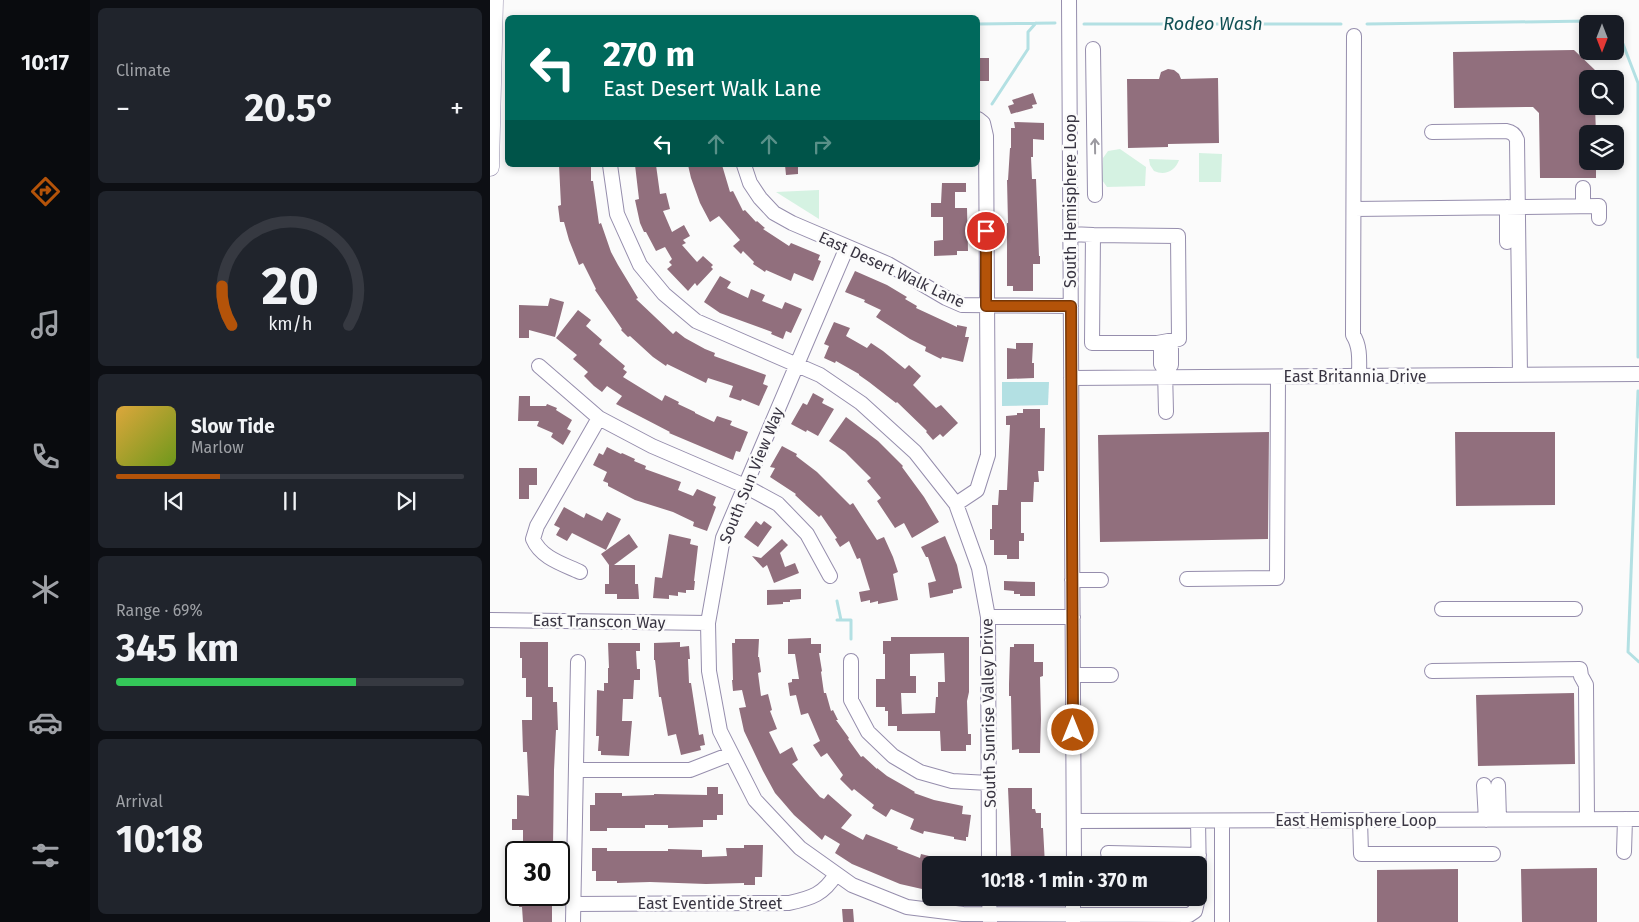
<!DOCTYPE html>
<meta charset="utf-8">
<style>
:root{--surface:#171b24;--page:#20242c;--text:#f1f3f6;--muted:#9ea1a6;--line:#363941;--accent:#b45309}
body{margin:0;font-family:"Fira Sans",sans-serif;background:var(--page);color:var(--text);height:100vh;display:flex;flex-direction:column;font-size:19px;white-space:nowrap}
*{box-sizing:border-box;margin:0}
p{font-size:16px;color:var(--muted)}
.icon{flex:none;width:28px;height:28px;fill:none;stroke:currentColor;stroke-width:2;stroke-linecap:round;stroke-linejoin:round}
.map{position:relative;flex:1;overflow:hidden}
.side{display:flex;flex-direction:column;gap:8px;padding:8px;background:#0d0f14;width:400px}
.side>*{flex:none}
.top-card{position:absolute;left:15px;top:15px;width:475px;height:152px;border-radius:8px;box-shadow:0 2px 8px #0003;background:#00695c;color:#fff;overflow:hidden}
.needle{width:32px;rotate:180deg}
.controls{position:absolute;left:1089px;top:15px;display:grid;gap:10px}
.controls a{display:grid;place-items:center;width:45px;height:45px;border-radius:8px;background:var(--surface);box-shadow:0 2px 8px #0003;font-size:25px}
.speed{position:absolute;left:15px;top:841px;display:flex;gap:10px;font-size:25px;font-weight:700;text-align:center}
.speed>*{display:grid;place-content:center;width:65px;height:65px;border-radius:50%;background:var(--surface);box-shadow:0 2px 8px #0003;line-height:1}
.speed .limit{border:2px solid #111;border-radius:8px;background:#fff;color:#111}
.pin{position:absolute;display:grid;place-items:center;width:42px;height:42px;color:#fff;margin:-21px;border:2px solid #fff;border-radius:50%;box-shadow:0 1px 5px #0007}
.me{position:absolute;width:55px;margin:-28px;rotate:0deg;stroke-linejoin:round;filter:drop-shadow(0 0 4px #0008)}
.turn{display:flex;align-items:center;gap:18px;height:105px;padding:0 15px;font-size:22px}
.turn .icon{width:65px;height:65px;stroke-width:2.5}
.turn b{display:block;font-size:35px;line-height:42px}
.lanes{display:flex;align-items:center;height:48px;padding:0 15px;background:#0003;justify-content:center;gap:25px;direction:ltr}
.lanes .off{opacity:.35}
.big{font-size:38px;font-weight:700;line-height:1.1}
.side .widget{flex:1;display:flex;flex-direction:column;justify-content:center;gap:8px;min-width:0;padding:0 18px;border-radius:8px;background:var(--page)}
.side .dial{align-items:center;gap:0}
.dial svg{height:130px;overflow:visible;fill:none;stroke:var(--line);stroke-width:7;stroke-linecap:round;text-anchor:middle}
.dial text{fill:var(--text);stroke:none}
.song{display:flex;align-items:center;gap:15px}
.cover{width:60px;height:60px;border-radius:8px;background:linear-gradient(135deg,hsl(40 70% 55%),hsl(80 70% 35%))}
.played{height:5px;border-radius:2px;background:linear-gradient(90deg,var(--accent) 30%,var(--line) 30%)}
.keys{display:flex;justify-content:space-around;direction:ltr}
.heat{display:flex;justify-content:space-between;align-items:center;font-size:28px;direction:ltr}
.charge{height:8px;border-radius:4px;background:linear-gradient(90deg,#34c759 69%,var(--line) 0)}
.trip{position:absolute;left:432px;top:856px;width:285px;height:50px;border-radius:8px;background:var(--surface);box-shadow:0 2px 8px #0003;font-weight:700;line-height:50px;text-align:center}
main{display:flex;flex:1;min-height:0}
.tabs{display:flex;flex-direction:column;width:90px;justify-content:space-around;align-items:center;background:#090b0e;color:var(--muted)}
.tabs .icon{width:35px;height:35px}
.tabs .on{color:var(--accent)}
.tabs b{font-size:22px;color:var(--text)}
.map>svg:first-child{display:block}
.green{fill:#d5f2e2}
.water{fill:#b3e0e3}
.lines{fill:none;stroke-linecap:round;stroke-linejoin:round}
.stream{stroke:#b3e0e3;stroke-width:3}
.building{fill:#916f7d;fill-rule:evenodd}
.minor-casing{stroke:#968ead;stroke-width:16}
.major-casing{stroke:#968ead;stroke-width:19}
.minor{stroke:#fff;stroke-width:14}
.major{stroke:#fff;stroke-width:18}
.oneway{stroke:#9c9aa0}
.route-casing{stroke:#753606;stroke-width:12}
.route{stroke:#b45309;stroke-width:9}
.labels{text-anchor:middle;stroke-width:5;stroke-linejoin:round;paint-order:stroke}
.street-label{font-size:16px;fill:#393542;stroke:#fbfbfb}
.water-label{font-size:18px;font-style:italic;fill:#0f4f53;stroke:#fbfbfb}
</style>
<main>
<nav class="tabs">
<b>10:17</b>
<svg class="icon on" aria-label="directions" viewBox="0 0 24 24"><path d="M12 3l9 9-9 9-9-9zM9 14v-3h6M13 9l2 2-2 2"/></svg>
<svg class="icon" aria-label="music" viewBox="0 0 24 24"><path d="M9 18V5l10-2v13"/><circle cx="6" cy="18" r="3"/><circle cx="16" cy="16" r="3"/></svg>
<svg class="icon" aria-label="phone" viewBox="0 0 24 24"><path d="M5 4h4l2 5-3 2q2 4 5 5l2-3 5 2v4C11 20 4 13 5 4z"/></svg>
<svg class="icon" aria-label="climate" viewBox="0 0 24 24"><path d="M12 3v18M4 7l16 10M4 17L20 7"/></svg>
<svg class="icon" aria-label="car" viewBox="0 0 24 24"><path d="M5 17H2v-5l4-1 3-4h7l3 4 3 1v5h-3M9 17h6M6 11h13"/><circle cx="7" cy="17" r="2"/><circle cx="17" cy="17" r="2"/></svg>
<svg class="icon" aria-label="filters" viewBox="0 0 24 24"><path d="M4 7h16M4 17h16"/><circle cx="9" cy="7" r="2"/><circle cx="15" cy="17" r="2"/></svg>
</nav>
<section class="side">
<div class="widget"><p>Climate</p>
<div class="heat"><a>−</a><b class="big">20.5°</b><a>+</a></div>
</div>
<div class="widget dial"><svg viewBox="0 0 100 80">
<path d="M14 69A42 42 0 1 1 86 69"/>
<path d="M14 69A42 42 0 0 1 8 45" stroke="#b45309"/>
<text x="50" y="56" font-size="32" font-weight="700">20</text>
<text x="50" y="72" font-size="11">km/h</text>
</svg></div>
<div class="widget">
<div class="song"><i class="cover"></i><div><b>Slow Tide</b><p>Marlow</p></div></div>
<div class="played"></div>
<div class="keys"><svg class="icon" aria-label="previous" viewBox="0 0 24 24"><path d="M18 5L8 12l10 7zM5 5v14"/></svg><svg class="icon" aria-label="pause" viewBox="0 0 24 24"><path d="M8 5v14M16 5v14"/></svg><svg class="icon" aria-label="next" viewBox="0 0 24 24"><path d="M6 5l10 7-10 7zM19 5v14"/></svg></div>
</div>
<div class="widget"><p>Range · 69%</p><b class="big">345 km</b><div class="charge"></div></div>
<div class="widget"><p>Arrival</p><b class="big">10:18</b></div>
</section>
<div class="map">
<svg width="1149" height="922" viewBox="0 0 1149 922">
<rect width="100%" height="100%" fill="#fbfbfb"/>
<path class="green" d="M630,149L656,167L655,186L617,187L612,180L613,158L618,151Z
M709,153L732,154L731,182H709Z
M659,159L689,160C685,171 675,176 664,171L660,165Z
M329,190V219L286,192Z"/>
<path class="water" d="M512,382H559L558,405L512,406Z"/>
<g class="lines">
<path class="stream" d="M488,24L565,23
M594,24H851
M877,24L1100,21L1104,24
M1125,38L1133,44L1148,83V357
M502,104L538,49V32L546,23
M1148,391L1138,652L1149,662
M347,601L351,620H347
M351,620H361V639"/>
</g>
<path class="building" d="M1084,50L1105,70V79H1098V106H1105L1106,134H1098V161H1106V178H1050L1049,113L1043,107L964,108L963,52Z
M488,58H499V81H488Z
M678,69L684,70L689,74L691,79L728,78L729,143L678,144V147L638,148L637,79H669L671,72Z
M543,93L547,104L542,105L543,108L521,114L518,106L524,104L522,100Z
M524,122L554,123V140L543,139V157H541L542,179H546L549,256H550V264H543V291H523V286H517V223H518L517,180H518L520,148H521V128H525Z
M69,165H101V181H103L109,224L111,223L121,252L128,265L148,298L146,299L183,334L186,331L195,338L215,349L225,353L224,356L276,375L273,384L278,386L269,406L252,399L251,401L239,397L243,386L218,378L216,383L177,364L176,366L163,357L140,336L138,337L131,330L132,329L105,290L106,289L93,263L89,265L79,240L74,222H70L68,206L71,205Z
M145,165H166L170,194L176,193L180,209L173,211L182,232L194,225L200,236L193,240L196,243L192,245L207,262L213,256L223,265L221,267L223,269L207,286L205,283L198,291L177,269L182,265L179,262L182,259L175,247L166,251L156,232H154L150,223L145,200L149,199Z
M198,165H232L240,192L243,191L253,211L255,210L266,222L267,221L275,228L273,229L299,246L301,243L330,255L328,260L331,261L323,281L304,273L301,281L276,270L275,272L263,264L264,262L253,251L251,254L243,246L250,240L229,216L220,222L210,203L201,178Z
M295,165H308V174L296,175Z
M452,183H476V192H465V208H477L478,251H467V255L444,256V241L453,240V217H441V203H451Z
M365,271L397,285L417,297L415,299L427,306L426,308L467,327V325L477,327L475,337H479L473,362L452,357L451,359L435,351L436,347L420,339L386,317L391,310L374,302L375,300L355,292Z
M230,276L241,282L237,288L258,298L261,289L275,295L272,301L292,309L295,302L312,309L301,333L296,331L293,339L281,334L282,332L230,313L214,302Z
M60,298L74,302L65,337L39,330V338H29V305L58,306Z
M88,310L101,320L96,326L112,340L109,344L135,366L133,369L137,372L133,377L172,401L175,395L189,402L188,404L205,412V413L224,422L227,416L242,421L240,425L258,432L250,452L246,451L243,460L179,433L180,432L126,404L132,396L117,386L112,392L104,386L94,376L98,372L83,359L87,355L66,338Z
M344,322L360,328L356,336L377,348L381,343L393,351L415,369L419,365L431,376L423,385L446,408L451,405L468,423L453,437L450,434L443,440L436,432L437,431L407,402L406,403L379,382L369,375V374L346,361L345,363L334,358L339,346L334,344Z
M526,343H543L542,363H544V378L517,379V348L526,349Z
M323,393L334,399L332,403L344,409L328,436L317,430L316,432L301,424L313,403L317,405Z
M29,396H40V406H56L57,404L67,408L66,410L82,420L77,429L81,431L73,445L61,437L63,433L47,426L49,421H28Z
M533,409H550V428H555L554,471H548L549,482H544L543,502H531V533H534V541H529V559H517V555H504V540H500V529H502V505H508L509,490H517L520,425H516V416L527,415V413H533Z
M356,417L388,441L413,466L412,467L434,497L449,522L422,538L414,523L405,528L387,501L391,498L377,481L381,478L355,452L339,441Z
M779,432L778,539L610,542L608,435Z
M965,432H1065V505L966,506Z
M292,446L307,454L306,456L327,472L360,505L363,503L387,540L394,537L403,557L408,572L403,574L408,600L388,604V601L380,603V600L371,602L369,592L380,590L370,558L367,559L359,541L350,547L345,539L347,538L331,515L329,517L305,495L306,494L280,477L285,468L280,467Z
M117,447L131,454L132,453L145,459L144,461L156,466L155,469L191,482L188,490L203,496L207,489L226,497L223,505L226,507L217,531L203,526L204,522L183,512L145,500L118,486V483L113,481L117,472L103,465L109,453L113,455Z
M29,468H47V485H39V499H29Z
M74,507L94,518L96,513L112,521L117,512L131,519L116,550L82,533L77,541L66,535L70,528L64,525Z
M266,521L271,525L274,521L282,527L268,547L254,537Z
M139,534L148,547L124,565H145V584H148L149,599H127V594H115V584H119V565L111,554Z
M179,534L201,539L200,544L208,546L204,581H205L204,590H196V593L188,592V596L179,595V599L163,598L165,577L172,578Z
M455,536L467,565L472,588L463,590V593L440,598L438,583L446,581L438,557H436L431,547Z
M292,539L298,545L290,553L295,567L305,563L309,573L284,583L277,565L273,568L262,556L271,558Z
M514,581L545,582V596H530V594H524V591L514,590Z
M311,589V599L300,600V602H293V604L277,605V590Z
M401,637H479V692L477,701L478,734H481V745H476V751H451L450,731H407V726H398V711H395V707H386V679H395V654H393V641H401ZM454,653L455,682H448V697H446L445,713L412,714L411,693H426V676H420V654Z
M321,638V644H331V653H329L332,671L331,672L334,693H336L341,711L343,710L348,720H346L359,738L358,739L371,757L373,756L387,769V768L397,776L425,792L424,793L444,800L473,806L472,814L481,815L478,837H476V841L464,839V837L434,831L433,834L420,829L424,819L401,809L396,817L382,808L384,805L364,789L362,791L350,779L353,775L337,753L331,757L323,745L330,741L318,713L311,715L306,695L300,696L298,683L302,682V679H309L305,654H298V639Z
M245,639H269L268,657H269L271,672L268,673L271,696L278,694L282,710L280,711L287,729L279,732L290,754L302,747L308,760L302,764L315,780L330,797L334,799L338,794L362,815L351,828L373,840L376,834L408,847L407,849L430,858L431,854L447,858L445,865H441V882L434,880L432,889L410,884L362,864L345,853L350,844L335,835L332,840L304,815L292,801L285,793L273,771L254,731L249,708L256,707L252,690L243,691L242,680H243L242,643H245Z
M30,642H58V687H63V702H67L68,730H66L64,770L63,846H55V850L39,849V841H33V830H22V819H27V795L39,796L37,752H33L32,720H42V697H36V678H32V658H30Z
M190,642V647L199,646L200,659H198L199,683H201L209,735L213,734L215,745L210,746L211,750L191,755L186,734L178,736L171,697H169L165,660H164V643Z
M118,643H150V651H146L147,669H150V680H144L143,699H133L132,721H142L139,756L111,755V751H108L109,736H106L107,690L114,691V683H118V668H119Z
M524,644H544V662H553V676L550,677L551,719L550,753H529V749L522,750L521,696H519V684L520,647H524Z
M1084,693L1085,764L988,766L986,695Z
M217,787H228V794H233V815H227V820H213V827L178,828V825H155V828H117V831H100V805H105V793H132V796L164,795V794L217,795Z
M518,788H542V809H545L546,813H551V828H553L555,865H531L529,857H521Z
M254,845H273L272,877H265V885H254V883L216,884L160,882L127,883V881H106V871H102V848H117V851H178V849L212,850V857L237,856L236,848H254Z
M1107,868V922H1032L1031,869Z
M968,869V922H887V870Z
M30,895H53V898H62V922H33L32,907H29Z
M352,909H363L364,922H353Z"/>
<g class="lines">
<defs>
<path id="minor" d="M579,0L584,865
M864,36L863,335C871,347 869,363 869,376
M603,49L605,195
M942,132L1016,131C1022,132 1025,134 1027,140L1030,375
M120,165L127,214L150,265L174,294L206,321L330,375L371,403L425,452L466,504L489,568L498,617L499,865
M254,165L260,183L270,198L284,213L302,223L398,264L456,298L472,305L581,306
M1093,188V206
M1017,207V242
M864,209L1109,206V218
M580,234L603,235L602,343H667L689,339L688,236L603,235
M357,247L233,538L218,623L219,671L230,731L265,800L310,848L362,885L417,907L473,914L699,915L705,911L708,898
M674,342V347L671,350V364L675,370L681,365V349L674,347
M49,366L109,418L162,446L255,486L288,504L317,534L340,576
M675,370L676,412
M581,378L1149,374
M466,504L487,490L498,455L496,136L493,123L488,119
M90,572C73,564 51,558 43,539L47,526L109,418
M697,579L787,578L788,377
M582,580H611
M952,609H1085
M498,617H583
M0,620L218,623
M361,661V700L378,732L403,756L430,772L462,781L499,783
M942,671L1090,669L1091,676L1096,685L1097,819
M583,675H621
M86,770H200L241,754
M994,785L996,820
M1008,785L1009,819
M870,820L871,854H1003
M584,821L1149,819
M708,821L709,879
M732,821V922
M1134,852L1135,819
M618,853L709,855
M499,898L500,921
M583,898V922
M83,904L299,903C322,898 334,894 346,874
M83,922L88,662"/>
<path id="major" d="M0,167L4,0"/>
</defs>
<use href="#minor" class="minor-casing"/>
<use href="#major" class="major-casing"/>
<use href="#minor" class="minor"/>
<use href="#major" class="major"/>
</g>
<defs><path id="oneway-shaft" d="M-6 0H5M1.5-3L5.5 0L1.5 3" fill="none" stroke-width="1.6" stroke-linecap="round" stroke-linejoin="round" transform="scale(1.25)"/></defs>
<use class="oneway" href="#oneway-shaft" transform="translate(605 146) rotate(-91)"/>
<g class="lines">
<defs>
<path id="route" d="M496,231V306H581L583,730"/>
</defs>
<use href="#route" class="route-casing"/>
<use href="#route" class="route"/>
</g>
<g class="labels">
<g class="street-label">
<text transform="translate(580 201) rotate(-90)" y="6">South Hemisphere Loop</text>
<text transform="translate(402 269) rotate(25)" y="6">East Desert Walk Lane</text>
<text x="865" y="382">East Britannia Drive</text>
<text transform="translate(261 475) rotate(-68)" y="6">South Sun View Way</text>
<text transform="translate(109 621) rotate(1)" y="6">East Transcon Way</text>
<text transform="translate(498 713) rotate(-91)" y="6">South Sunrise Valley Drive</text>
<text x="866" y="826">East Hemisphere Loop</text>
<text x="220" y="909">East Eventide Street</text>
</g>
<g class="water-label">
<text x="723" y="30">Rodeo Wash</text>
</g>
</g>
</svg>
<div class="controls">
<a><svg class="needle" viewBox="-14 -14 28 28"><path d="M0-13l5 13h-10z" fill="#e53935"/><path d="M0 13l5-13h-10z" fill="#9ea1a6"/></svg></a>
<a><svg class="icon" aria-label="search" viewBox="0 0 24 24"><circle cx="10" cy="10" r="6"/><path d="M15 15l6 6"/></svg></a>
<a><svg class="icon" aria-label="layers" viewBox="0 0 24 24"><path d="M12 4l9 5-9 5-9-5zM3 14l9 5 9-5"/></svg></a>
</div>
<div class="speed"><div class="limit">30</div></div>
<div class="pin" style="left:496px;top:231px;background:#d93025"><svg class="icon" aria-label="arrive" viewBox="0 0 24 24"><path d="M6 21V4h12l-3 4 3 4H6"/></svg></div>
<svg class="me" style="left:583px;top:730px" viewBox="-20 -20 40 40"><circle r="17" fill="#b45309" stroke="#fff" stroke-width="3"/><path d="M0-11L8 9 0 5-8 9z" fill="#fff"/></svg>
<div class="trip">10:18 · 1 min · 370 m</div>
<div class="top-card">
<div class="turn"><svg class="icon" aria-label="left" viewBox="0 0 24 24"><path d="M17 20v-9H6M10 6l-5 5 5 5"/></svg><div><b>270 m</b>East Desert Walk Lane</div></div>
<div class="lanes"><svg class="icon" aria-label="left" viewBox="0 0 24 24"><path d="M17 20v-9H6M10 6l-5 5 5 5"/></svg><svg class="icon off" aria-label="ahead" viewBox="0 0 24 24"><path d="M12 20V5M6 11l6-6 6 6"/></svg><svg class="icon off" aria-label="ahead" viewBox="0 0 24 24"><path d="M12 20V5M6 11l6-6 6 6"/></svg><svg class="icon off" aria-label="right" viewBox="0 0 24 24"><path d="M7 20v-9h11M14 6l5 5-5 5"/></svg></div>
</div>
</div>
</main>
